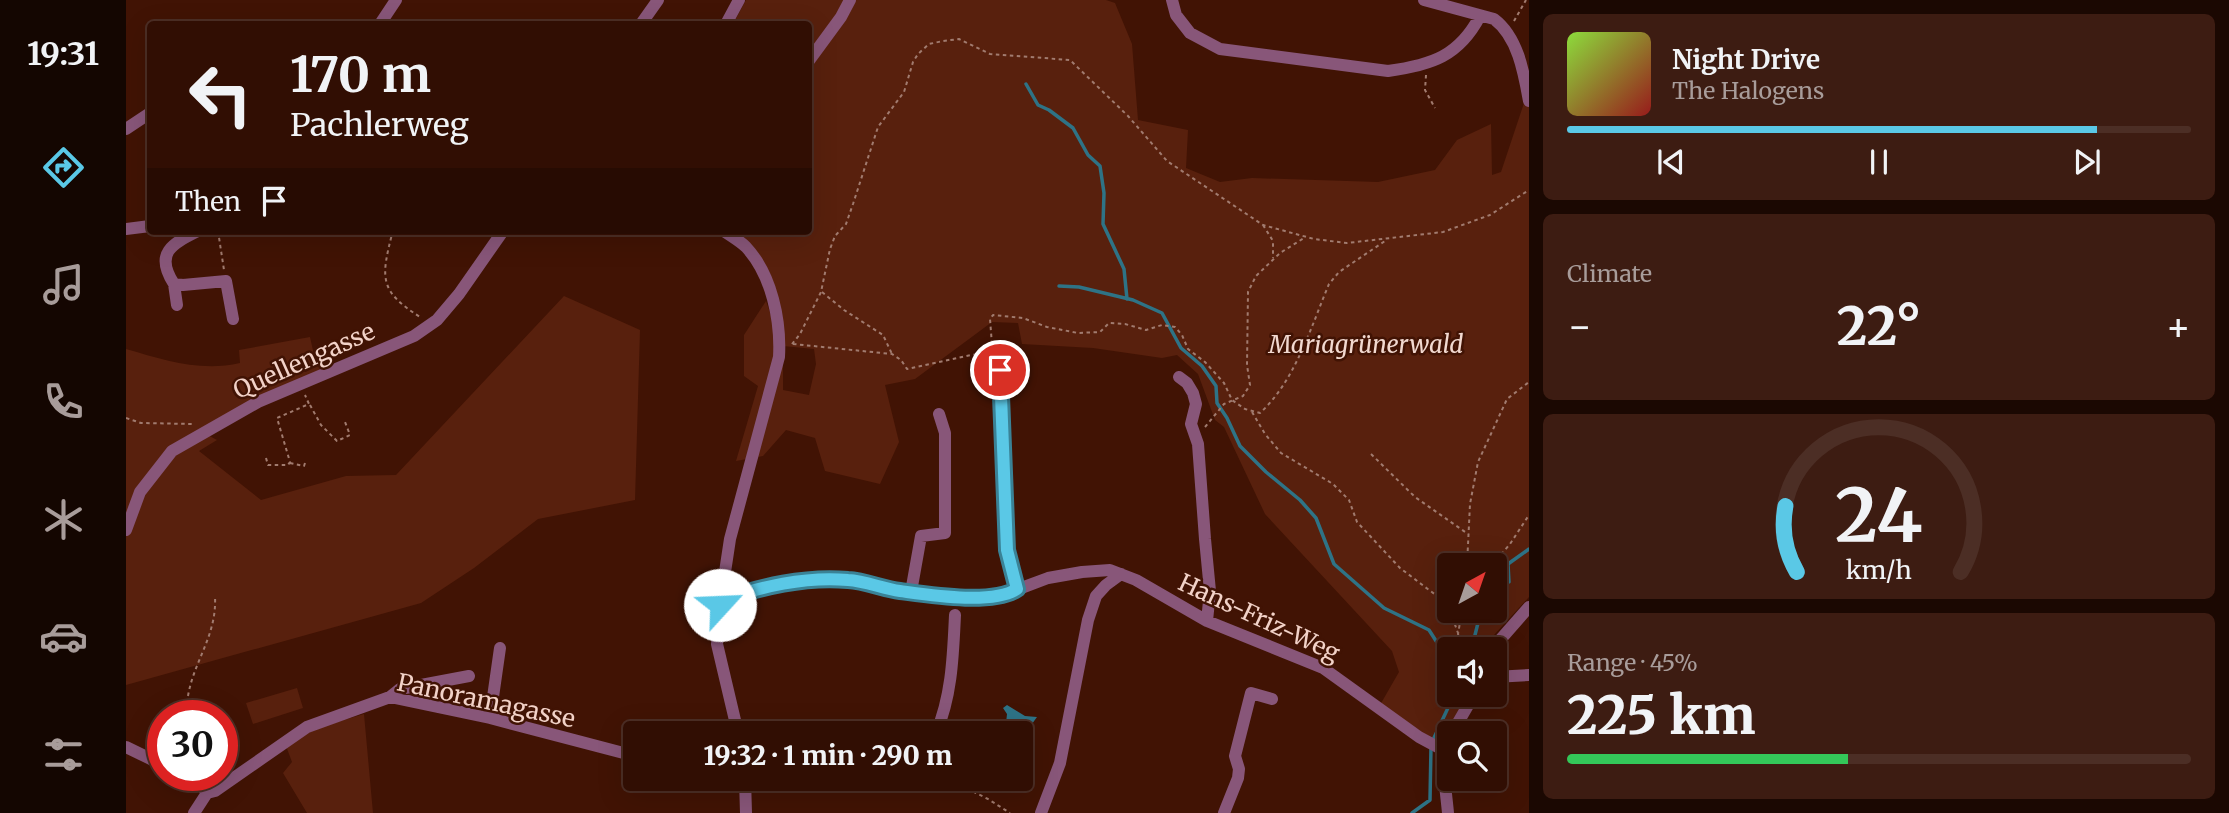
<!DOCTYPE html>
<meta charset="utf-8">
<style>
:root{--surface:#310e03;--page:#3d1c12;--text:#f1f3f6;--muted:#a89c9a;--line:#4c2e25;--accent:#5ac8e6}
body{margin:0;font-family:Merriweather,serif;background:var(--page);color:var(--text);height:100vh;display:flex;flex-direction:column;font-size:26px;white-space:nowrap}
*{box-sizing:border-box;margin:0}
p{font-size:23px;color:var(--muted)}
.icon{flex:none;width:38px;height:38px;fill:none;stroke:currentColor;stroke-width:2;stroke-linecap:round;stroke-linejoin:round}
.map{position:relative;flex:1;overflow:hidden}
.details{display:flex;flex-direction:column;gap:14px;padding:14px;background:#1b0802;width:700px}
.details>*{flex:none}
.guide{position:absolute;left:21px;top:21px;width:665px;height:214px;border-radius:7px;box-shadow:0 7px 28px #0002,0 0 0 2px var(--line);background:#310e03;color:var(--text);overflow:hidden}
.needle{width:46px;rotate:40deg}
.buttons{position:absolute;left:1311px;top:553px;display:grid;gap:14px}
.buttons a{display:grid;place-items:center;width:70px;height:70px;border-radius:7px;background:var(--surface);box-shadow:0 7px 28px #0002,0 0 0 2px var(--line);font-size:35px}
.speed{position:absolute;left:21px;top:700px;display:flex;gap:14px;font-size:35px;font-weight:700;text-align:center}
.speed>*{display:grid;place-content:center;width:91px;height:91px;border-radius:50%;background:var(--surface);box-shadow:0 7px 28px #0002,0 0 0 2px var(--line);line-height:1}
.speed .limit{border:10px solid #d22;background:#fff;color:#111}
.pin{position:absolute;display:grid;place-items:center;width:60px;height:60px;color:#fff;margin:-30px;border:4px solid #fff;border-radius:50%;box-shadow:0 2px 7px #0007}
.me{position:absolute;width:77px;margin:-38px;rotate:65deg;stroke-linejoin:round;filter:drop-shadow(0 0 5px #0008)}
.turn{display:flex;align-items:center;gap:24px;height:147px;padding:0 28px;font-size:32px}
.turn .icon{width:91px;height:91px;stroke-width:2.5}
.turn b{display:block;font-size:49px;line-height:60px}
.then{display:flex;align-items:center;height:66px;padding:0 28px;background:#0003;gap:14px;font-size:26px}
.big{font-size:52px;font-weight:800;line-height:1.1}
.details .card{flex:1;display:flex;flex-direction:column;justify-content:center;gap:10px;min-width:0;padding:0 24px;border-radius:10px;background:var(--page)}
.details .dial{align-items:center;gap:0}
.dial svg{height:182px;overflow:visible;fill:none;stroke:var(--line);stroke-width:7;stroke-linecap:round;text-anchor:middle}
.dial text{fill:var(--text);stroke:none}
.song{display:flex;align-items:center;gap:21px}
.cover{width:84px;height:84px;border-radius:10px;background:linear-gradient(135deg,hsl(90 70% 55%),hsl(0 70% 35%))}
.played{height:7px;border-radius:4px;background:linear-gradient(90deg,var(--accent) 85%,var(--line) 85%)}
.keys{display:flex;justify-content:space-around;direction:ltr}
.heat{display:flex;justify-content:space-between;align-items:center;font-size:38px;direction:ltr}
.charge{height:10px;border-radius:5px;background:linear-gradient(90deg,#34c759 45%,var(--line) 0)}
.trip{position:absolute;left:497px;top:721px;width:410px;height:70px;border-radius:7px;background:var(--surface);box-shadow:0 7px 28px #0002,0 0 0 2px var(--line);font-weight:800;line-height:70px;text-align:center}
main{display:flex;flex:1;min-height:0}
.dock{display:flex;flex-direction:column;width:126px;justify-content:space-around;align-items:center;background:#140601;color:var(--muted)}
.dock .icon{width:49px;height:49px}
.dock .current{color:var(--accent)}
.dock b{font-size:32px;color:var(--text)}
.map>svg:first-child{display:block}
.green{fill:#58200d;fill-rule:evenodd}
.water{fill:#2e7386}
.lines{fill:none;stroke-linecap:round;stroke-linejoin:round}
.stream{stroke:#2e7386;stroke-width:3.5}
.path{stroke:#a17b6f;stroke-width:2;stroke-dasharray:3.5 3.5;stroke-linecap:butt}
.minor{stroke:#885679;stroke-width:12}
.route-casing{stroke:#3a8296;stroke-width:18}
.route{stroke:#5ac8e6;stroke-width:12}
.labels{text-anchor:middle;stroke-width:5;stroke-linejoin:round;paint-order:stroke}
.park-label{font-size:24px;font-style:italic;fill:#f2d9d0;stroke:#411304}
.street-label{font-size:24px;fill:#f2d2c8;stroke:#411304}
</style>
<main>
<nav class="dock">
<b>19:31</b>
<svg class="icon current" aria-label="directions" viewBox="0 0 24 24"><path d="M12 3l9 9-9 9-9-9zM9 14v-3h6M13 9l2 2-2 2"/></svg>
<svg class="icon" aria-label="music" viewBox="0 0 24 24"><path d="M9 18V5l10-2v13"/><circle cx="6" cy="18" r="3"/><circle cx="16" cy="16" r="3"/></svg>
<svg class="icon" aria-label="phone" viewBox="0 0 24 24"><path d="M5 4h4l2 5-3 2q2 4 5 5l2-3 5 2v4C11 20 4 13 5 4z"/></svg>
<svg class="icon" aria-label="climate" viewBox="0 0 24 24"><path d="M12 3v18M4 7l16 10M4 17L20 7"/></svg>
<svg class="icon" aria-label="car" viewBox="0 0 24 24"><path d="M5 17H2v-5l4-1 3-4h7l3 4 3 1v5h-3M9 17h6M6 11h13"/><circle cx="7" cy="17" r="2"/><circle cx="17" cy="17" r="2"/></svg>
<svg class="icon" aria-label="filters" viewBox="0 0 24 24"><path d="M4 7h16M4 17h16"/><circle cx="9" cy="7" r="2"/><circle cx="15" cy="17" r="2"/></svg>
</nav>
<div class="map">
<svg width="1403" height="813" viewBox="0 0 1403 813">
<rect width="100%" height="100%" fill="#411304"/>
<path class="green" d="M620,0H980L989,3L1006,44L1012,120L1062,130L1060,168L1094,182L1126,178L1252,182L1309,170L1331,140L1365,124L1366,175L1375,172L1398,103L1403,106V597L1368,635L1362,649H1323V695H1341L1315,744L1254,705L1273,672L1266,651L1139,514L1098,427L1089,420L1072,374L1051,355L1036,358L967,348L896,344L892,323L866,322L789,379L759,385L773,442L754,484L699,471L689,438L660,430L637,456L610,461L632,386L618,376V335L640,301L656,346C652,293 652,266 609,231H682V24H607ZM657,346L688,349L690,364L683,395L657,390ZM1323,565H1368V611H1323Z
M438,296L514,330L509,500L412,519L348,568L295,603L0,685V530L14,492L46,451L78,433L91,440L73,451L135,500L220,476L270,475Z
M184,337L188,355L196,371L42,448L0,515V349C38,360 74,372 114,363L113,350Z
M171,688L177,708L127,724L120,703Z
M238,714L247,813H181L157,773L166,762L160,746L191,728Z"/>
<path class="water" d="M881,705L899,716L911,717L898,735L895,734L896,730L889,728L887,733H884L883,724L880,723L881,714L877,708Z"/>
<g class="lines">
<path class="stream" d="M900,84L912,105L923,110L947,128L962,155L974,166L978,193L977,224L998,269L1001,299
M933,286L953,287L1007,300L1036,313L1055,348L1076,366L1090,386L1091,403L1101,418L1114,446L1140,472L1174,500L1190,518L1208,564L1258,608L1303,630L1312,644L1317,665L1323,676
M1368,588L1383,582L1382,564L1403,549
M1348,649L1352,647L1349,635L1355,611
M1307,740L1328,695
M1286,813L1304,800L1305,747"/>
<path class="path" d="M1388,21L1400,0
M1300,75L1299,90L1309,108
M1137,225L1147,241V258
M92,231L98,270
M248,231L266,234C255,278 253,291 294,317
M696,292L718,310L757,335L766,354
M666,344L674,334L695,292L704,249L709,236L720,224L727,204L752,127L778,92L787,62L792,54L803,44L817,41L833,39L864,54L944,60L1002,116L1041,161L1137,225L1188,239L1221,243L1317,232L1364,215L1403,190
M667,344L766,354L775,360L781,369L845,355L867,352
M867,358L864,319L867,315L897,318L921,327L952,333L974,332L983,323L999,324L1020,330L1036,325L1049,327L1056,335L1062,349L1079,362L1098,383L1106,400L1119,409L1134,413C1169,381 1185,327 1203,284L1213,272L1259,241
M184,405L195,425L211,441L224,435L219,422
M1126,412L1139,434L1155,453L1207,484L1223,500L1231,522L1274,568L1319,602L1323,609
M0,418L15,423L68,424
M1079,427L1098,404L1117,396L1124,385L1121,365L1122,292L1130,276L1154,253L1178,238
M1245,454L1289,497L1342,534
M140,458L142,465H162L164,462L151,418L183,404L179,395
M164,463L178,466L179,463
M1341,565L1344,504L1352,462L1381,399L1403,382
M1366,565L1384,544L1403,515
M1324,611L1332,633
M1336,649L1332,634L1336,611
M62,696C68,660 91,636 89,596
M822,779L862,799L884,813"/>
<path class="minor" d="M1046,0L1050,15L1064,33L1094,49L1262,71C1306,65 1333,56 1354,16
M1298,0L1368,19C1392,37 1398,73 1403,101
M254,24L270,0
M515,24L532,0
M600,24L613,0
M682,62L715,17L724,0
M0,129L24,113
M0,229L24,226
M72,231C46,244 28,253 48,284L57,285L100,281L107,319
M598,231C605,236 614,241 620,247C646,275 655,321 653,357L604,539L594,605L591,644L612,733
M48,284L51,305
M874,370L882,550L891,589
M1053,377L1061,383L1067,393L1070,404L1065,424L1072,444L1079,539L1084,591L1081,621
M0,530L14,492L46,451L132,402L288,336L311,320L333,294L377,231
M785,592L795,536L819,533V433L813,414
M594,600L631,589L680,580H721L749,584L773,591L825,597L874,596L922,578L956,572L984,570L1010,580L1081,621L1197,668L1293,737L1319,751
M1368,652L1374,640L1403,607
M1368,677L1403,675
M264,697L274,689L343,676
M58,716L61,707
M364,718L374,648
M810,733C826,695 827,656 829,615
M1326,733L1348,695
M0,747L37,765
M59,775L75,785L81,793
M619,779L620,813
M68,813L81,793L89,791L181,727L264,697L364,718L509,756
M915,813L934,763L962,620L970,596L980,585L995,574
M1098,813L1112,778L1113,769L1109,756L1125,693L1146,699
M1322,813C1320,789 1314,762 1323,739"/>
</g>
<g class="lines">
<defs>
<path id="route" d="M594,605V600C636,587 678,576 722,580C740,581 757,589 774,591C804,595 866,605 891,589L881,550L874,370"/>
</defs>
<use href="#route" class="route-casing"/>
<use href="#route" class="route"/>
</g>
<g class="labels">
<g class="park-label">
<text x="1240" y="353">Mariagrünerwald</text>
</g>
<g class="street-label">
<text transform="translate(178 361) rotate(-24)" y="8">Quellengasse</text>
<text transform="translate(1133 618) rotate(25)" y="8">Hans-Friz-Weg</text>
<text transform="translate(360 701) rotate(12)" y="8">Panoramagasse</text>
</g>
</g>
</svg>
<div class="buttons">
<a><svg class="needle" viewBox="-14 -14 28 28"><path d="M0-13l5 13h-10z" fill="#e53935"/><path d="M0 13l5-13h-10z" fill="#a89c9a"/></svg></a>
<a><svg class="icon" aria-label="sound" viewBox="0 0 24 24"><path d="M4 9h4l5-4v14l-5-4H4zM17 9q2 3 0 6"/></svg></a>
<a><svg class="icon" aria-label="search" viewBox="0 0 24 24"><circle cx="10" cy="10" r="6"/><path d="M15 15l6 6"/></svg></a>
</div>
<div class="speed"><div class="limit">30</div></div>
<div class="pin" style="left:874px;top:370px;background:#d93025"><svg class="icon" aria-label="arrive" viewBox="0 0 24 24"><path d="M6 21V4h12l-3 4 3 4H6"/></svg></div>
<svg class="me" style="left:594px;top:605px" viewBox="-20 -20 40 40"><circle r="19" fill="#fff"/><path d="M0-13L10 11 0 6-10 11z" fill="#5ac8e6"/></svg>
<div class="trip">19:32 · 1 min · 290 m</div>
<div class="guide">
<div class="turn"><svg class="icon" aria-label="left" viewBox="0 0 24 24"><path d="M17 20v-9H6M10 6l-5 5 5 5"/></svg><div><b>170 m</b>Pachlerweg</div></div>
<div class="then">Then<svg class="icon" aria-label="arrive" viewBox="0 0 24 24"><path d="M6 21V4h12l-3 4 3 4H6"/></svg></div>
</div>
</div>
<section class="details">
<div class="card">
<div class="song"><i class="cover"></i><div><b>Night Drive</b><p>The Halogens</p></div></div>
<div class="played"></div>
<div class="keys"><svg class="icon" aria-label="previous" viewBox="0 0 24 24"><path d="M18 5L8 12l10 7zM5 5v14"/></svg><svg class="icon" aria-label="pause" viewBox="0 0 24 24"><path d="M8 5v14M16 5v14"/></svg><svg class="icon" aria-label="next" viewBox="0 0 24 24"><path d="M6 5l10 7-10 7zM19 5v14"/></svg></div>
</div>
<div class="card"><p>Climate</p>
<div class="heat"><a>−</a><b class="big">22°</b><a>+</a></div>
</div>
<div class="card dial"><svg viewBox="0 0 100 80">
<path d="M14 69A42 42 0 1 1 86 69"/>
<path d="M14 69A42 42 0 0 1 9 40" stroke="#5ac8e6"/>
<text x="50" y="56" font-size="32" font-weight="700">24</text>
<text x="50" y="72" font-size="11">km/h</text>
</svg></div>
<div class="card"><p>Range · 45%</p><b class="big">225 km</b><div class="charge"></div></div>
</section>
</main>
